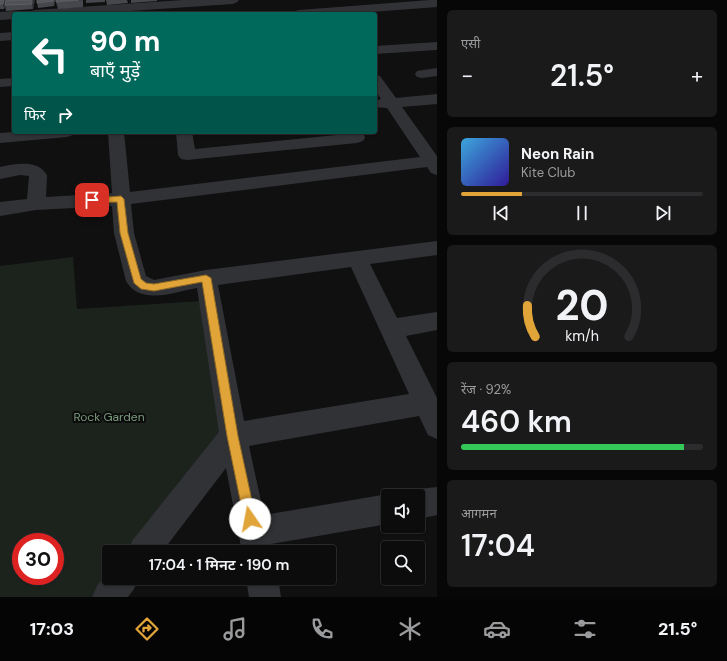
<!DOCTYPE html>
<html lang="hi">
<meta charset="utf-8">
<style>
:root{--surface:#0c0c0d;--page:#1a1a1b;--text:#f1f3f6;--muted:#9a9b9d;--line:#2c2c2e;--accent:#e1a438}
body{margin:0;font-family:"DM Sans","Noto Sans Devanagari",sans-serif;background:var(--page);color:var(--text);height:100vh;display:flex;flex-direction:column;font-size:15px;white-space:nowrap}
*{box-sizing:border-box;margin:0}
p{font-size:13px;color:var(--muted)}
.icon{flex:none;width:22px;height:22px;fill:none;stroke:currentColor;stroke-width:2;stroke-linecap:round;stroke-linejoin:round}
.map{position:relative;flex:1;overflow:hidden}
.panel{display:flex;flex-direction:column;gap:10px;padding:10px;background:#070707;width:290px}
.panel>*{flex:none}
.banner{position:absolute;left:12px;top:12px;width:365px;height:122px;border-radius:4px;box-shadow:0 1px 3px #0004,0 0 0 1px var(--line);background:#00695c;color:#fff;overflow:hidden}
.tools{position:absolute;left:381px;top:489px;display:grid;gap:8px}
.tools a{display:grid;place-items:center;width:44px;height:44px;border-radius:4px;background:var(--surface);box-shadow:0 1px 3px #0004,0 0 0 1px var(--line);font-size:20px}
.speed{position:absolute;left:12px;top:533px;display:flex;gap:8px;font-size:20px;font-weight:700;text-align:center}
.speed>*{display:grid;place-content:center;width:52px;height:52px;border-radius:50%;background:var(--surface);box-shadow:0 1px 3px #0004,0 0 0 1px var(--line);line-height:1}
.speed .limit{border:6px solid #d22;background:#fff;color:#111}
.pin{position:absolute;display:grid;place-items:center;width:34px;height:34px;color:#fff;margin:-17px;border-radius:8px;box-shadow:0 2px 6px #0006}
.me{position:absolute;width:44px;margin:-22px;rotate:348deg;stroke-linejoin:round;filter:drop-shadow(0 0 3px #0008)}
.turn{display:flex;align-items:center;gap:14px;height:84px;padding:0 12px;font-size:18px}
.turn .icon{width:52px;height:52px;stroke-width:2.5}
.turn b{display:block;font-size:28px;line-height:34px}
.then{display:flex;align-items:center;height:38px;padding:0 12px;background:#0003;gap:8px;font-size:15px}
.big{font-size:30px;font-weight:600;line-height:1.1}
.panel .widget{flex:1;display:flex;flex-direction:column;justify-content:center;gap:6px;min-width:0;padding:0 14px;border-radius:6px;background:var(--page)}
.panel .dial{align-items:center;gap:0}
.dial svg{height:104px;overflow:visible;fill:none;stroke:var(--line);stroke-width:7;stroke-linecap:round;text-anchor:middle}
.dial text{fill:var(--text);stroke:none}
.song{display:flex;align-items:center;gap:12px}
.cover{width:48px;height:48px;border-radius:6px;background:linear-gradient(135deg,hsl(200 70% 55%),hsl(250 70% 35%))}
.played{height:4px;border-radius:2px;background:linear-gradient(90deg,var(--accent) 25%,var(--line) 25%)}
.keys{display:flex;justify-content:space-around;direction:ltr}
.heat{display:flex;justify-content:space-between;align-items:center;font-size:22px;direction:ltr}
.charge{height:6px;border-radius:3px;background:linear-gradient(90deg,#34c759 92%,var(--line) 0)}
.trip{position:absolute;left:102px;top:545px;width:234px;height:40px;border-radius:4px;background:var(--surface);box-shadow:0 1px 3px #0004,0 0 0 1px var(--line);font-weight:600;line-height:40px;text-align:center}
.tabs{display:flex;height:64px;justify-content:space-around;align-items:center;background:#050505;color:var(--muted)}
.tabs .icon{width:28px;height:28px}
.tabs .active{color:var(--accent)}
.tabs b{font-size:18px;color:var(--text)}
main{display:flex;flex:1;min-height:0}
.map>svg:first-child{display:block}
.green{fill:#1c231d;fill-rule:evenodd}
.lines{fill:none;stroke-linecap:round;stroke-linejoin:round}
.minor{fill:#313235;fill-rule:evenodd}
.wall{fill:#46474c}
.shaded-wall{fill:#2c2d30}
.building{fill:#505256;stroke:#5d5f64}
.route{fill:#e1a438;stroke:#926b24}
.labels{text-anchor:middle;stroke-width:4;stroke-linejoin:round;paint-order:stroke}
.park-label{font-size:12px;fill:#7a9a7c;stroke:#0b0b0c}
</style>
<main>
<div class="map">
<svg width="437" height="597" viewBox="0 0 437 597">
<rect width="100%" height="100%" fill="#101011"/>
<path class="green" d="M73,257L77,309L217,300L233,436L143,552H109V597H0V266ZM21,542H55V576H21Z"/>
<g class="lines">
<path class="minor" d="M183,0H239L237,2L233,4L86,14H29L31,11L35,10Z
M430,0H437V7L345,14H293L295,11L299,10Z
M14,11L19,14H14V19L0,20V12Z
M14,32V40L0,41V33Z
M437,42V50L375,54V46Z
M437,68V76L422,78L417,77L415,74L417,71Z
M375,75L380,76L396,98L437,94V104L402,107L437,156V175L431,173L427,167L131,204L134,233L146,276L154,280L206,270L437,241V255L370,264L397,318L437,312V330L406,336L437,398V439L428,435L419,416L249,446L264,515L388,494L392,496H388V524L271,544L272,552H242L226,468L162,552H128L132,541L219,432L197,288C175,292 140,306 126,281L114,233L112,206L36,210L0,216V202L27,199L29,176L20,175L0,179V167C16,164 37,159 47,175L46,197L112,193L108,132H124L130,192L420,157L387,108L375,107V101L381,99L375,90ZM351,267L409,394L244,421L218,285Z
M14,78V86L0,87V79Z
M14,132H75L73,135L67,137L0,143V133Z
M176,132H192L195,149L347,134V132H363L365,138L363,141L357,143L187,160L181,159L178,155Z
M437,487V515L418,519V496H407L408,494L418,489Z
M109,570V578H139L134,589L128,597H92L97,586Z
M246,578H278L281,597H249Z"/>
</g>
<path class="wall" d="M0,0H35L33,9L6,11L5,6L4,9H0Z
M37,0H55L54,6L38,8L37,3Z
M83,0V7L58,9L56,2Z
M86,0H105V2L86,3Z
M106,0H127L128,3L107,5Z
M131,0H157V1L131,3Z"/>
<path class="shaded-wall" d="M4,0H6L4,9L3,4Z
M32,0H35L33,9L32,4Z"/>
<path class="building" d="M0,0H4L3,4H0Z
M6,0H32V4L5,5Z
M37,0H53V1L37,3Z
M56,0H79L56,2Z"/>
<path class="route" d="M121,196L124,199L128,233L141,279L146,283L154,284L206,275L211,278L238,436L256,519L254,523L250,525L246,523L244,519L227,436L202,282L154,291L141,289L134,283L120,233L117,202L92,203L89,200L92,198Z"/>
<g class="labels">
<g class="park-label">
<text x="109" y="421">Rock Garden</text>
</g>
</g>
</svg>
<div class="tools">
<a><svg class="icon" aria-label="sound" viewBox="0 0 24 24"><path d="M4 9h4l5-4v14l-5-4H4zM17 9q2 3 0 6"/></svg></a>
<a><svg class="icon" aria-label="search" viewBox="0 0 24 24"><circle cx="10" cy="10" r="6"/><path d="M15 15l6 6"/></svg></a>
</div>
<div class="speed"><div class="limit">30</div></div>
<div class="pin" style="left:92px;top:200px;background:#d93025"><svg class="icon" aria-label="arrive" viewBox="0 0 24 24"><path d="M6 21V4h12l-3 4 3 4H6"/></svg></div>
<svg class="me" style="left:250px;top:519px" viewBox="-20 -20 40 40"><circle r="19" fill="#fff"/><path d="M0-13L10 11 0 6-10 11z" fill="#e1a438"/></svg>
<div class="trip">17:04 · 1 मिनट · 190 m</div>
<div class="banner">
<div class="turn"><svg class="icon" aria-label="left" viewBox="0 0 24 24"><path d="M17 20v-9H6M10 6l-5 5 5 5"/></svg><div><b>90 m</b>बाएँ मुड़ें</div></div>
<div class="then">फिर<svg class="icon" aria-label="right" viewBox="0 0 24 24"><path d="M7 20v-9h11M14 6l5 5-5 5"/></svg></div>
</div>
</div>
<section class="panel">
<div class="widget"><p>एसी</p>
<div class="heat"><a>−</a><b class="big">21.5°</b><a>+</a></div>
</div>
<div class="widget">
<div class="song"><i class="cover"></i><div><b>Neon Rain</b><p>Kite Club</p></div></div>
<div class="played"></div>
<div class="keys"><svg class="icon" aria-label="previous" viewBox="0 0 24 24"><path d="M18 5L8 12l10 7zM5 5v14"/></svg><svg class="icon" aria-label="pause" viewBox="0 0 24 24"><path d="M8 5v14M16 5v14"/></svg><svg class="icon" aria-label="next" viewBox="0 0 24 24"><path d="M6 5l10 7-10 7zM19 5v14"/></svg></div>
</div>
<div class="widget dial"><svg viewBox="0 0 100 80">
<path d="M14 69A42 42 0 1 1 86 69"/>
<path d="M14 69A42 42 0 0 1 8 45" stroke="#e1a438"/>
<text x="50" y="56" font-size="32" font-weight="700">20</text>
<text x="50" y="72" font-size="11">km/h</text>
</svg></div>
<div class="widget"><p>रेंज · 92%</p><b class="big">460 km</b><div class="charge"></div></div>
<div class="widget"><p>आगमन</p><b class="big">17:04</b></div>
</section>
</main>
<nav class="tabs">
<b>17:03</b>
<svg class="icon active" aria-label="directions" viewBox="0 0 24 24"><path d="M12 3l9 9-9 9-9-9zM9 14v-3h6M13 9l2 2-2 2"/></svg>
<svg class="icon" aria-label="music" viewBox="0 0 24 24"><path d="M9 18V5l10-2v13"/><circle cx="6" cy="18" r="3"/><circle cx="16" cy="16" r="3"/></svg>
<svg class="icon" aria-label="phone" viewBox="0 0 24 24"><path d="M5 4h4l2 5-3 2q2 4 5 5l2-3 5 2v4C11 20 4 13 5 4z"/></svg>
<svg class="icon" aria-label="climate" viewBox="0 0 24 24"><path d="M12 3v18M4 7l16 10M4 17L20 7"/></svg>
<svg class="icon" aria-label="car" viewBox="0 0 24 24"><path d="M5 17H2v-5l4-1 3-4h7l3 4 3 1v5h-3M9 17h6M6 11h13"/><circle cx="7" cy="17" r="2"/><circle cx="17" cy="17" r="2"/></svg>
<svg class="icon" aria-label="filters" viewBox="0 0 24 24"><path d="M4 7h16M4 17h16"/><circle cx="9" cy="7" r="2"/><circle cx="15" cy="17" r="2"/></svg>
<b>21.5°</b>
</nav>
